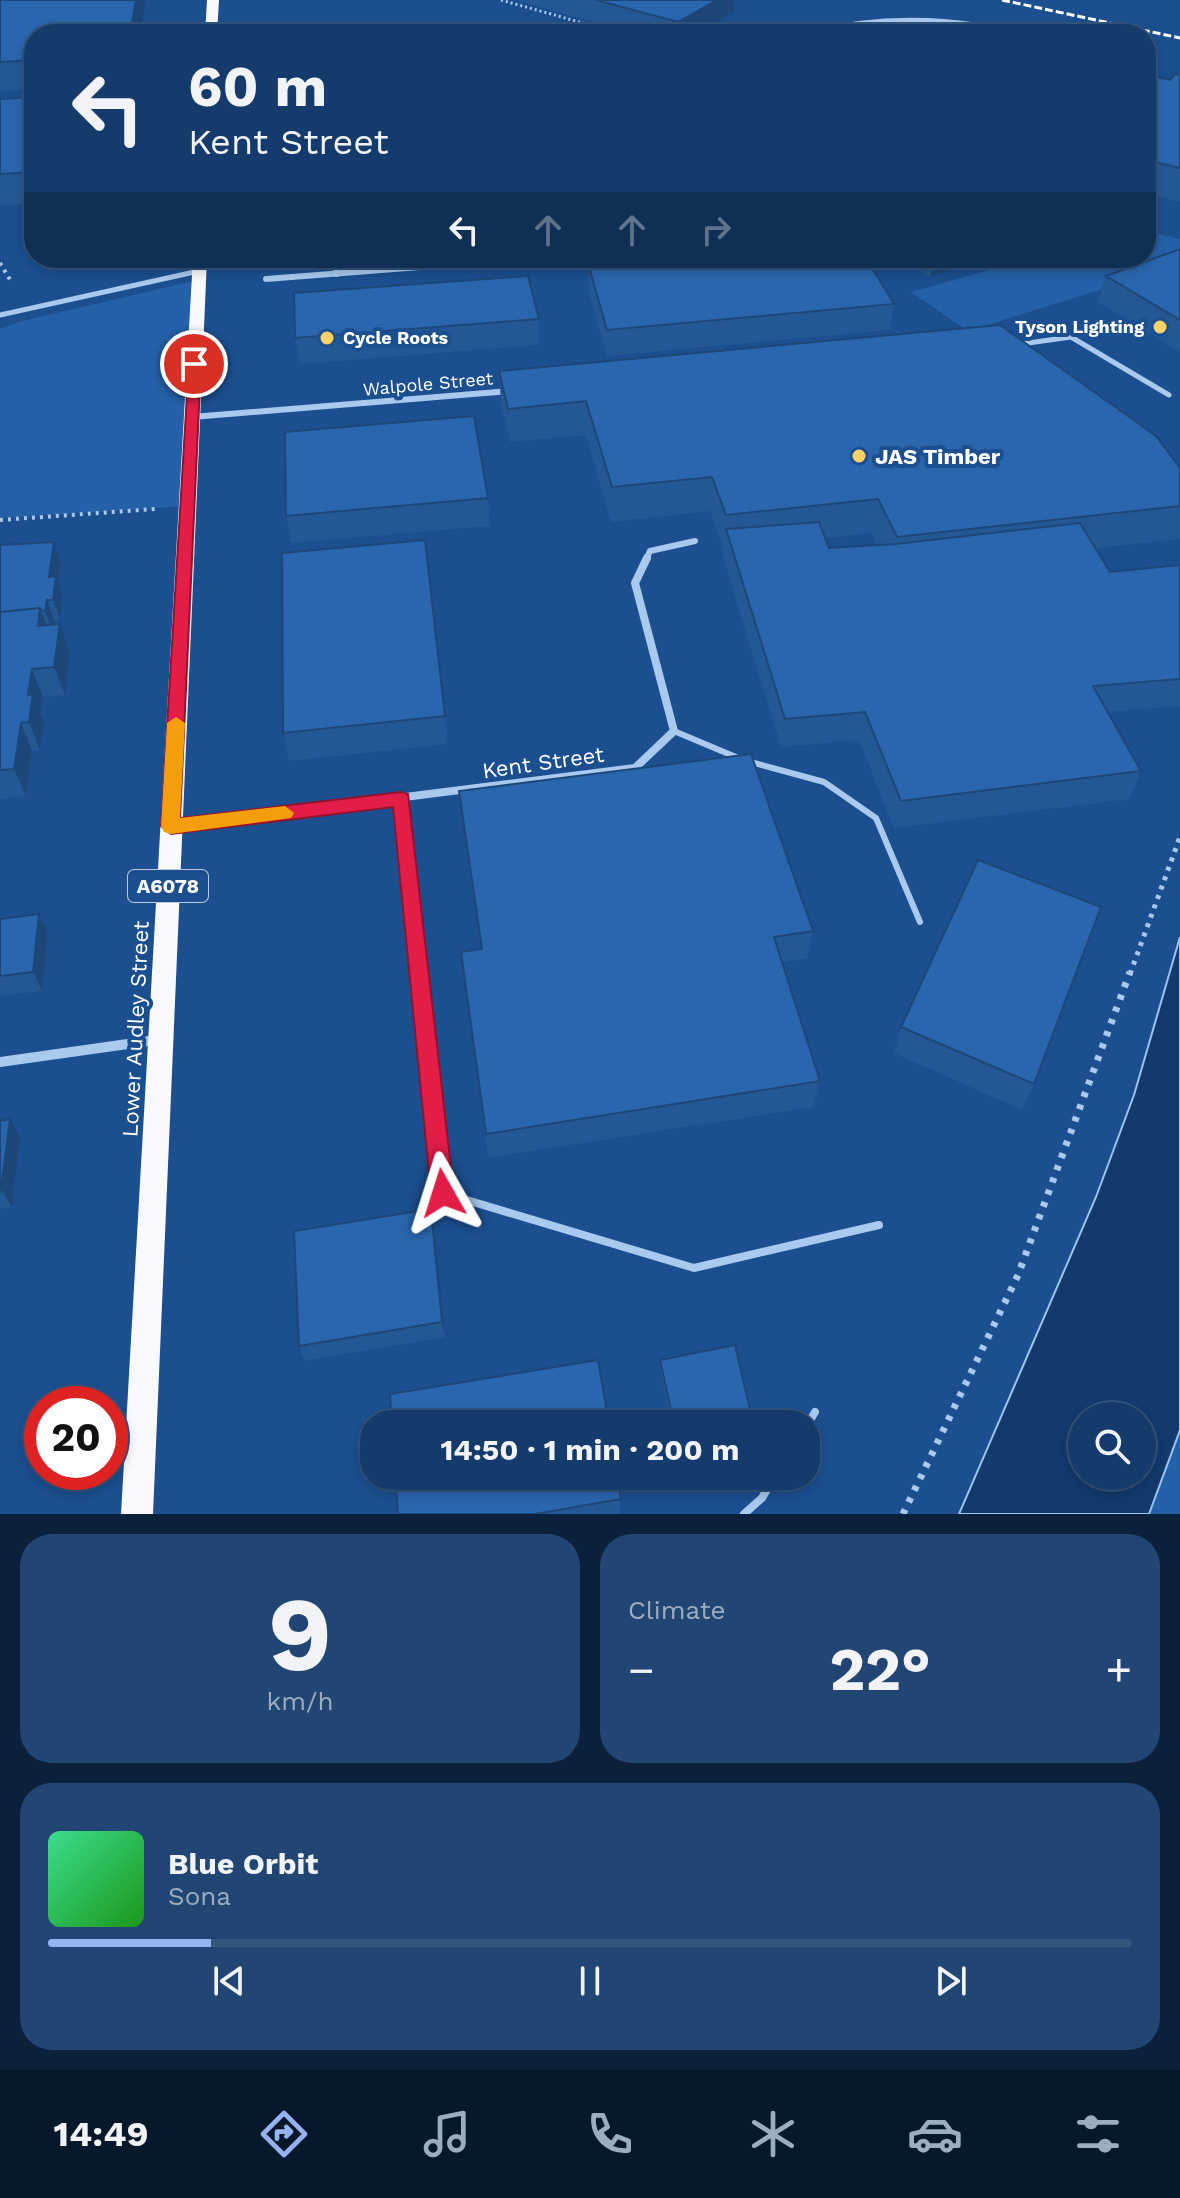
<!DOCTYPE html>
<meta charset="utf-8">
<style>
:root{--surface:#143b6b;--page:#214673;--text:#f1f3f6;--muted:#9dadc1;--line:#33557e;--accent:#95b2f1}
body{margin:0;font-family:"Work Sans",sans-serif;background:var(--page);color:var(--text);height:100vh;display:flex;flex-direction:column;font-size:30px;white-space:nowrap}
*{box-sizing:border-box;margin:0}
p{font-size:26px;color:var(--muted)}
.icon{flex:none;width:44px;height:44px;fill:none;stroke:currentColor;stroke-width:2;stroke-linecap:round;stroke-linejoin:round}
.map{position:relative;height:1514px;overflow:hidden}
.side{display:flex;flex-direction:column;gap:20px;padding:20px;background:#0b203b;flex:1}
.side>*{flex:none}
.guide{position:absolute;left:24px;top:24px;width:1132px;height:244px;border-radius:32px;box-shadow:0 4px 12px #0003,0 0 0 2px var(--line);background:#143b6b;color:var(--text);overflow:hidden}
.buttons{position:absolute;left:1068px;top:1402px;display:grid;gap:16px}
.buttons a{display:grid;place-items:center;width:88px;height:88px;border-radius:50%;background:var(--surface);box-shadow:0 4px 12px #0003,0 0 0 2px var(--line);font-size:40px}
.speed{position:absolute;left:24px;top:1386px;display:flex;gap:16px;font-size:40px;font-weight:700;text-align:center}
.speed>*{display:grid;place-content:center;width:104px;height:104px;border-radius:50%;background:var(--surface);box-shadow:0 4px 12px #0003,0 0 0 2px var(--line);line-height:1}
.speed .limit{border:12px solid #d22;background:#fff;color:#111}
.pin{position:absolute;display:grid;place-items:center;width:68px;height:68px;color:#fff;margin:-34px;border:4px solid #fff;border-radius:50%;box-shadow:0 2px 8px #0007}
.me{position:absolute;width:88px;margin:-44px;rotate:354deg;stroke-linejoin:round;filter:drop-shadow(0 0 6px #0008)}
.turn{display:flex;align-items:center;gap:28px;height:168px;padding:0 32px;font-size:36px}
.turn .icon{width:104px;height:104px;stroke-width:2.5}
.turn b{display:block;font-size:56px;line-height:68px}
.lanes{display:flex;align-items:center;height:76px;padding:0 32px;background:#0003;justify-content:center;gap:40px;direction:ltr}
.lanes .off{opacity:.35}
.big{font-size:60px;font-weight:700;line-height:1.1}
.side .card{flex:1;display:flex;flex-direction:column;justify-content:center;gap:12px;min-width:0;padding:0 28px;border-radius:32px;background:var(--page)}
.side .dial{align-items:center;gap:0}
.dial b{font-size:104px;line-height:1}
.song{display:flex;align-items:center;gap:24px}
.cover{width:96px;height:96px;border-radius:12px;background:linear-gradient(135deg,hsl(150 70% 55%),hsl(120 70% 35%))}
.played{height:8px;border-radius:4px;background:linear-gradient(90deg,var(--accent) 15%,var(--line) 15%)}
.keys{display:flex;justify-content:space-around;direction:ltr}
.heat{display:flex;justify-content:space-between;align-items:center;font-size:44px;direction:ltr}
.side .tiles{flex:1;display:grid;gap:20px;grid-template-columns:1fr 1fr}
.card:last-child{grid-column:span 2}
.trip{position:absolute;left:360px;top:1410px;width:460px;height:80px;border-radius:32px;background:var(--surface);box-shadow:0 4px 12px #0003,0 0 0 2px var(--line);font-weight:700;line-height:80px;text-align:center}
.tab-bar{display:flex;height:128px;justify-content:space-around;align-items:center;background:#08182b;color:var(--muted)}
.tab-bar .icon{width:56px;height:56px}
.tab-bar .active{color:var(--accent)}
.tab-bar b{font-size:36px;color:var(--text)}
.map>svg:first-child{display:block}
.green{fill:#2461a8}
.water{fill:#123a6d;stroke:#9cc4f0;stroke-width:2;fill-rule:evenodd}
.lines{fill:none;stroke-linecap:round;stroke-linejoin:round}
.path-far3{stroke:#a9c9ee;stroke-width:3;stroke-dasharray:2 3;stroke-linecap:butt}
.path-far2{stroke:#a9c9ee;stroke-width:4;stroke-dasharray:3 5;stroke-linecap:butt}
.path-far1{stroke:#a9c9ee;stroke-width:5;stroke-dasharray:4 6;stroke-linecap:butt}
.path{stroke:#a9c9ee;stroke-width:7;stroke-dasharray:5 8;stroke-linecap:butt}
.service-far2{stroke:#a9c9ee;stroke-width:5}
.service-far1{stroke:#a9c9ee;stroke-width:6}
.service{stroke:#a9c9ee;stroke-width:8}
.minor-far3{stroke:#a9c9ee;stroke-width:5}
.minor-far2{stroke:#a9c9ee;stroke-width:6}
.minor-far1{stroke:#a9c9ee;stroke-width:8}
.minor{stroke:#a9c9ee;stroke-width:10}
.trunk{fill:#f8faff;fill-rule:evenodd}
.rail{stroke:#fff;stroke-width:3;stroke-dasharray:8 3;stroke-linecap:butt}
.wall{fill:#245895;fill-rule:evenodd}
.shaded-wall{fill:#1d4779}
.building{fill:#2a66ad;stroke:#1d4779;stroke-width:2}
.route{fill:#e11d48;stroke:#92132f;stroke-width:2}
.slow{fill:#f59e0b}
.poi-dot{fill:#ffd166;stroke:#1b4f8f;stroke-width:3}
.labels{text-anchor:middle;stroke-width:8;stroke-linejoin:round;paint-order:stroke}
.far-poi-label{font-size:18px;font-weight:bold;fill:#fff;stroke:#1b4f8f;text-anchor:end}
.far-street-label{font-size:18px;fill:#fff;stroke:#1b4f8f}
.shield{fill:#1b4f8f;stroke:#bbcadd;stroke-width:2}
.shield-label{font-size:20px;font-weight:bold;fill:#fff}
.poi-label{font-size:22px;font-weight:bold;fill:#fff;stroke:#1b4f8f;text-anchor:start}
.street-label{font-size:22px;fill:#fff;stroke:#1b4f8f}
</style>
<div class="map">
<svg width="1180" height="1514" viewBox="0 0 1180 1514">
<rect width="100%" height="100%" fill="#1b4f8f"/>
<path class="green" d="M1146,231L1180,239V265L968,331L911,292L1033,258H1146Z
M198,280L187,506L0,518V329L22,321Z
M1180,1430V1514H1149Z"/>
<path class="water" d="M1180,937V1430L1149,1514H959L1096,1197L1134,1095ZM1082,1416H1142V1476H1082Z"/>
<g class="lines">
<path class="path-far3" d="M501,0L622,34"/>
<path class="path-far2" d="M0,263L12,283
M0,520L155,509"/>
<path class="path-far1" d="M1130,974L1180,837"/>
<path class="path" d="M903,1514L1018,1275L1130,972"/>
<path class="service-far2" d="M0,315L199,271
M1021,344L1071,337L1169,395"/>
<path class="service-far1" d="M674,731L743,760L824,782L876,818L920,922
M401,799L420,974"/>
<path class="service" d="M419,972L443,1193L694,1268L879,1225
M806,1427L815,1412
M744,1514L762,1498L775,1476"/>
<path class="minor-far3" d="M800,34C859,20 915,16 975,25"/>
<path class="minor-far2" d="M336,258L337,274
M266,279L535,258
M192,417L510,391
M646,560L650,551L695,541"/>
<path class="minor-far1" d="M175,826L635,768L674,731L635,583L647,558"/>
<path class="minor" d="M0,1062L156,1040"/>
<path class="trunk" d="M207,0H219L217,34H205Z
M193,258H207L153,1514H121Z"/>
<path class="rail" d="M1002,0L1180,38"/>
</g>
<path class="wall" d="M0,0L34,34V89L0,91Z
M515,0H735L734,12L696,34H638Z
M1146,74L1170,80L1180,75V202L1146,193Z
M34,97V203L0,206V99Z
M1180,249V352L1098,302L1106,276Z
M627,258H866L894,304L890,330L607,356L589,293V267L628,264Z
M903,258H990L930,277Z
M539,319V345L300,364L295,338Z
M499,371L1180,468V539L1096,548L1110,572L1180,565V706L1107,712L1141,771L1130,799L894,828L859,740L781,747L723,557L724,549L710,511L611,522L586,435L510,442L501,404ZM872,533L877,545L829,548L825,538Z
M488,498L490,526L291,543L286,516Z
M425,540L448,744L289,761L283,733Z
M54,542L61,562L58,581L63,596L60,619L54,620L53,625L60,624L70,652L65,695L43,697L40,713L44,722L40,750L32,751L26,796L0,799V545Z
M459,791L813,931L807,958L782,962L820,1081L814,1107L488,1158L461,952L481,949L462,819Z
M0,919L48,933L42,991L0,996Z
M901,1027L1034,1084L1022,1110L894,1053Z
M0,1121L20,1137L12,1207L0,1209Z
M434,1226L445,1337L305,1361L299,1346Z
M660,1360L751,1414L750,1421L735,1424H671L660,1367Z
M621,1499L620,1514H398Z"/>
<path class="shaded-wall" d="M136,0H145L141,34H130Z
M717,0H735L734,12L696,34H677L678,22Z
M934,258H990L930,277Z
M54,542L61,562L58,581L63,596L60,619L53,600L49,577Z
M47,600L54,620L52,631L45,611Z
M40,608L51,636L38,626Z
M60,624L70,652L65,695L54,667Z
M32,669L43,697L40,713L44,722L40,750L29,722L28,695Z
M21,723L32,751L26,796L14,769Z
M39,914L48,933L42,991L33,972Z
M10,1119L20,1137L12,1207L1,1190Z
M431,1209L434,1226L445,1337L442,1322Z"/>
<path class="building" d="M0,0H136L130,34H34V60L0,62Z
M596,0H717L678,22Z
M1146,74L1170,80L1175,74L1180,75V168L1146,160Z
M34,97V172L0,174V99Z
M1180,249V320L1106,276Z
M635,258H866L894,304L607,330L589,267L637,264Z
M528,276L539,319L295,338L294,293Z
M1000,325L1156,436L1180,468V506L897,537L878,499L726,515L712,477L612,487L586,401L508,409L499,371Z
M474,416L488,498L286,516L285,432Z
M819,522L829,548L896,544L1080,523L1110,572L1180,565V679L1093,686L1141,771L901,801L865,712L785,719L726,529Z
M425,540L445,716L283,733L282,553Z
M54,542L49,577L56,576L53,600H47L45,611H42L40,608L0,612V545Z
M40,608L38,626L60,624L54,667L32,669L28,695L33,694L29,722L21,723L14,769L0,770V612Z
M751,754L813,931L774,937L820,1081L486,1134L461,952L482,949L459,791Z
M978,860L1101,907L1034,1084L901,1027Z
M39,914L33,972L0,976V919Z
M10,1119L1,1190H0V1121Z
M431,1209L442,1322L299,1346L294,1231Z
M735,1345L751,1414L700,1424H674L660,1360Z
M598,1360L609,1424H392L390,1394Z
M395,1476H617L621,1499L535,1514H398Z"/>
<path class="route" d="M189,362L201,364L180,818L401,792L408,794L454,1193L451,1201L443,1204L435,1201L431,1193L393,807L171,834L161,826Z"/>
<path class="slow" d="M176,717L185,723L180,818L285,806L294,813L291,818L171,834L164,832L161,826L167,723Z"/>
<g class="poi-dot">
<circle cx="1160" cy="327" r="8"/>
<circle cx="327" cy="338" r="8"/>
<circle cx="859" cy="456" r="8"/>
</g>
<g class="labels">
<g class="far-poi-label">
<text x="1144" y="333">Tyson Lighting</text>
<text x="343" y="344" text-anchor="start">Cycle Roots</text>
</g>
<g class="far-street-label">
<text transform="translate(428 384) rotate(-5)" y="6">Walpole Street</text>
</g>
<rect class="shield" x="128" y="870" width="80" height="32" rx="6"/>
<g class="shield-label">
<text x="168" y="893">A6078</text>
</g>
<g class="poi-label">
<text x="875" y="464">JAS Timber</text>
</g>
<g class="street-label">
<text transform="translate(543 762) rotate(-8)" y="8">Kent Street</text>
<text transform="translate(135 1029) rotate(-87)" y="8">Lower Audley Street</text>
</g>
</g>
</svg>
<div class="buttons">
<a><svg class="icon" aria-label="search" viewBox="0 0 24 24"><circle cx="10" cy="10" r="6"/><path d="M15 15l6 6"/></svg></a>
</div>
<div class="speed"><div class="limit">20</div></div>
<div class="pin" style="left:194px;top:364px;background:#d93025"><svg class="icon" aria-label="arrive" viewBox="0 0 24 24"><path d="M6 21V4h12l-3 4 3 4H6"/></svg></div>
<svg class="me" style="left:443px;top:1193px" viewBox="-20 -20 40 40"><path d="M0-17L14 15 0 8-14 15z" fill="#e11d48" stroke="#fff" stroke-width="4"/></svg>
<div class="trip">14:50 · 1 min · 200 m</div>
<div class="guide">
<div class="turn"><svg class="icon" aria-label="left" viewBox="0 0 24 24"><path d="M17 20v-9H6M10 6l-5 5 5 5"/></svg><div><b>60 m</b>Kent Street</div></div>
<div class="lanes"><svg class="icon" aria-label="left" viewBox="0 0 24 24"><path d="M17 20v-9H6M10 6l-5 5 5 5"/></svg><svg class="icon off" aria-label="ahead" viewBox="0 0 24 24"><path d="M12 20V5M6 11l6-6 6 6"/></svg><svg class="icon off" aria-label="ahead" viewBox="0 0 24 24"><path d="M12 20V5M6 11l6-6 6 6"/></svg><svg class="icon off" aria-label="right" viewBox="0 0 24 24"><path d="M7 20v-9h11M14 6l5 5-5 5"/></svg></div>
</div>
</div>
<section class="side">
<div class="tiles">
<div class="card dial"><b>9</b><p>km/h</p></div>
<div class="card"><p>Climate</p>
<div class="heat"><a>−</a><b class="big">22°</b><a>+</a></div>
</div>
<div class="card">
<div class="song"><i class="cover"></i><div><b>Blue Orbit</b><p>Sona</p></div></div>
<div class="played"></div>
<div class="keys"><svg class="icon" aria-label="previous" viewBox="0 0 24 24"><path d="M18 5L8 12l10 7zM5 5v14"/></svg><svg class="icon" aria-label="pause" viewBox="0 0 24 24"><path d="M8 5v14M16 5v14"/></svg><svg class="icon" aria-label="next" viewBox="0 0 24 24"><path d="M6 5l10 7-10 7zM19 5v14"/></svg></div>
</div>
</div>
</section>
<nav class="tab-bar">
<b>14:49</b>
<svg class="icon active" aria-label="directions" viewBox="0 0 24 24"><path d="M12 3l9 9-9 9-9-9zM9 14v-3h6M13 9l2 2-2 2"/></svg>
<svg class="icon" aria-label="music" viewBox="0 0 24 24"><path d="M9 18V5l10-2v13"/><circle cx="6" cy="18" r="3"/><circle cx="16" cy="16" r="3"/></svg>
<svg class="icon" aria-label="phone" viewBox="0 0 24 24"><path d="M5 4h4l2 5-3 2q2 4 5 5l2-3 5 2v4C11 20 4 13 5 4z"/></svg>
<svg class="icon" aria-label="climate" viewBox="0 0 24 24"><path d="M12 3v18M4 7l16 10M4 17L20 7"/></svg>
<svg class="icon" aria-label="car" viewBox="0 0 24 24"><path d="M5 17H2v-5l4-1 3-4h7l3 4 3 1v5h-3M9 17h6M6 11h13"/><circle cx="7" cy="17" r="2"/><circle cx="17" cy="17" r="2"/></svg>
<svg class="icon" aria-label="filters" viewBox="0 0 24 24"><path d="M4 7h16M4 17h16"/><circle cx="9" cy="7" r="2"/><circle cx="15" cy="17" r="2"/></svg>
</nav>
